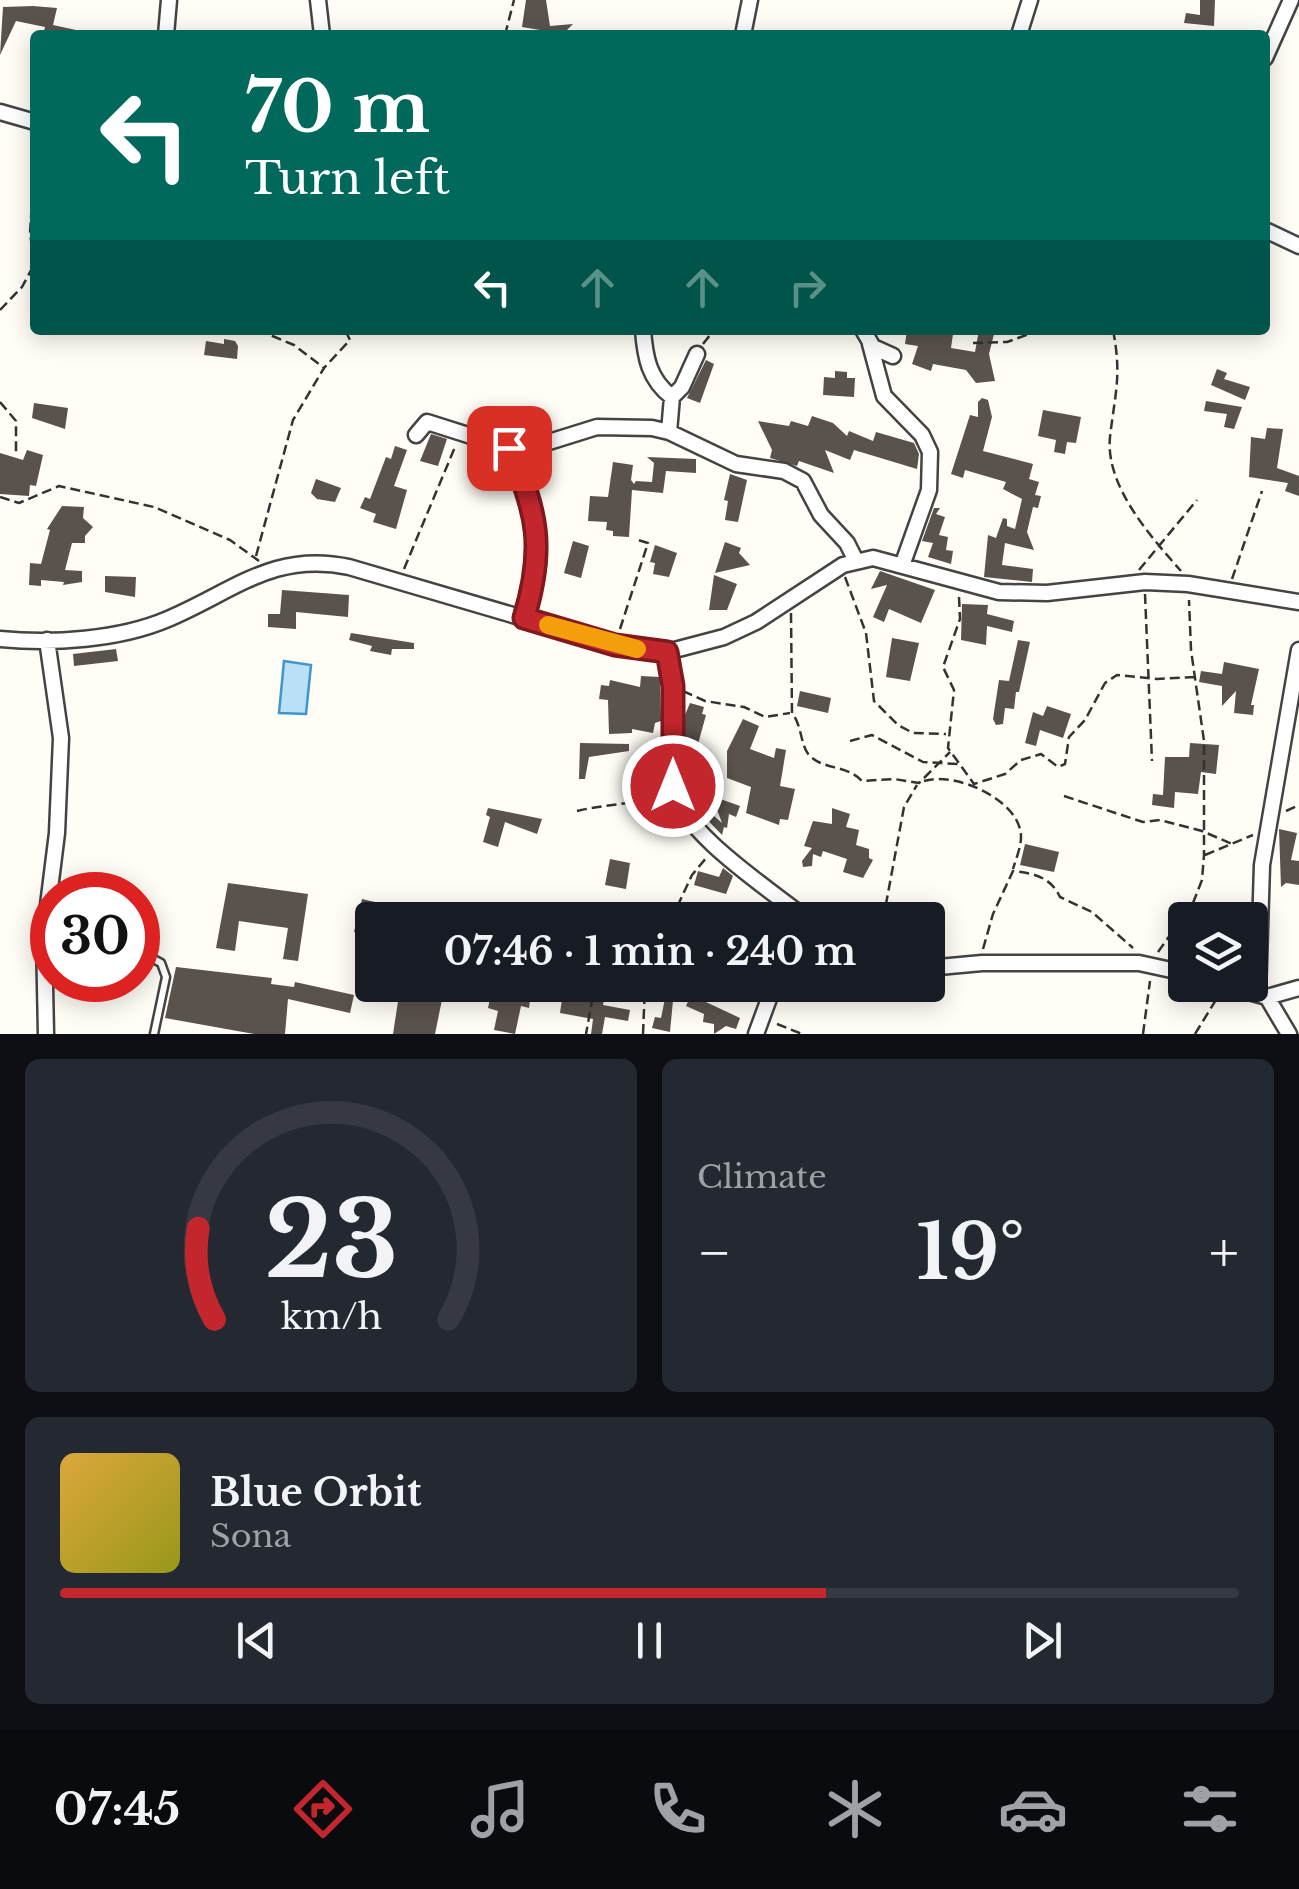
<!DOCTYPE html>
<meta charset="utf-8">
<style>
:root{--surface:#171b24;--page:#242831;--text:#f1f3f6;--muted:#9ea1a6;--line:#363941;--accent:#c4262e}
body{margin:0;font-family:"Libre Baskerville",serif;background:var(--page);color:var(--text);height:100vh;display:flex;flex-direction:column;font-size:38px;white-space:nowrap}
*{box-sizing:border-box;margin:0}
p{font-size:32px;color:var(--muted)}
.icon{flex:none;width:55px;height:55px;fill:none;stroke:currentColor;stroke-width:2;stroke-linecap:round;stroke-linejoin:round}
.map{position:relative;height:1034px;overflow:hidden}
.side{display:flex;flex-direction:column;gap:25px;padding:25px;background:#0d0f14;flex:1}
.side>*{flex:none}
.banner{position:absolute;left:30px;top:30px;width:1240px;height:305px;border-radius:10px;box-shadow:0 5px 25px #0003;background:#00695c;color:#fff;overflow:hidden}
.controls{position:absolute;left:1168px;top:902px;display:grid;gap:20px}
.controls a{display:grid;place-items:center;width:100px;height:100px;border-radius:10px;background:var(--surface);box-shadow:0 5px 25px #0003;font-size:50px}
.speed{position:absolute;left:30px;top:872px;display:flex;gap:20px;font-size:50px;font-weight:700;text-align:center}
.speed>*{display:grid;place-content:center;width:130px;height:130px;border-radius:50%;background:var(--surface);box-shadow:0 5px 25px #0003;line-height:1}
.speed .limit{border:15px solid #d22;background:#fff;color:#111}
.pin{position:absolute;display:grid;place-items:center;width:85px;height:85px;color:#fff;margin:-42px;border-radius:20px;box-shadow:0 5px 15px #0006}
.me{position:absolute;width:110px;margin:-55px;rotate:0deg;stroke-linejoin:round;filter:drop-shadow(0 0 8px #0008)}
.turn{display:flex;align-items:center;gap:35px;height:210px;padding:0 50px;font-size:45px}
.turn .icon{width:130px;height:130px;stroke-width:2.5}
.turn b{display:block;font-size:70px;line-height:85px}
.lanes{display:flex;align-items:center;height:95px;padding:0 50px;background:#0003;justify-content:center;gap:50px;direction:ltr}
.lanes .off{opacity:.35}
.big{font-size:75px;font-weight:700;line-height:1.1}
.side .card{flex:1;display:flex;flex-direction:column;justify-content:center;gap:15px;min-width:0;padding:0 35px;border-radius:15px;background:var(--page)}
.side .dial{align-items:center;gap:0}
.dial svg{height:260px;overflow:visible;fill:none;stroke:var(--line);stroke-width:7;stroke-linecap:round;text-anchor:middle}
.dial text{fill:var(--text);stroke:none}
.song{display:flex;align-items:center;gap:30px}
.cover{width:120px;height:120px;border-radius:15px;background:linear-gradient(135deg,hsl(40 70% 55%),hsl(60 70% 35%))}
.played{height:10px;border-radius:5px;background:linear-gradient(90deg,var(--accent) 65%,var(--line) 65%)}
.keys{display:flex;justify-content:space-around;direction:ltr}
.heat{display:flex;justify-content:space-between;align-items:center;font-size:55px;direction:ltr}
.side .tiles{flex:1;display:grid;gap:25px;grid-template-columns:1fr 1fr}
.card:last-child{grid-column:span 2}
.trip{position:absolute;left:355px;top:902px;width:590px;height:100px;border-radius:10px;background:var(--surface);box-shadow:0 5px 25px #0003;font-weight:700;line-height:100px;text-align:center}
.tab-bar{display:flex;height:160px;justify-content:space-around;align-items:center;background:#090b0e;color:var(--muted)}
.tab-bar .icon{width:70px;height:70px}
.tab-bar .current{color:var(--accent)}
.tab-bar b{font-size:45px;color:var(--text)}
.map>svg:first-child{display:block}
.water{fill:#b9e0f7;stroke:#3f96cf;stroke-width:2.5}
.building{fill:#5a524d}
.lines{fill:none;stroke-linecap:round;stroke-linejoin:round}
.service-casing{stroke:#444;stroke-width:11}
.minor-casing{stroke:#444;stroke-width:19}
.path{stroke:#333;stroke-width:2.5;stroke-dasharray:10 5;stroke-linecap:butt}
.service{stroke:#fff;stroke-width:6}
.minor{stroke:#fff;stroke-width:14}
.route-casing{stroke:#7f191e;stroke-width:25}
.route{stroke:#c4262e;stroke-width:18}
.slow{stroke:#f59e0b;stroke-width:18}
</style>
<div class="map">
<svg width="1299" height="1034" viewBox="0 0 1299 1034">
<rect width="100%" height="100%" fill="#fffdf5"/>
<path class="water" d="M284,661L311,665L306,714L279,713Z"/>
<path class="building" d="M526,0H546L550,26L573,24L562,35H542L546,31L522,27Z
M1200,0H1215L1214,26L1184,23L1186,13L1200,15Z
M33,6L57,8L53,25L76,30V35H43L45,27L16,21L0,55L3,7Z
M907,330L953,334L951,348L975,352L979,330H995L989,354L995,381L976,383L966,370L933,364L931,371L912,364L918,346L905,344Z
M224,339L235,341L238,346L237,359L204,355L206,341L224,344Z
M706,360L714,364L700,403L687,398Z
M1217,369L1227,373L1224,379L1250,387L1245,400L1211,385Z
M835,371L847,372V378H855L854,397L823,395L824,377L835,378Z
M982,398L988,400L992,417L983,451L1033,464L1029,479L1039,482L1035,495L1041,496L1038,508L1033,507L1027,532L1034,550L1005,543L1002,565L1033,569L1032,582L984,577L988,535L996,538L1003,518L1007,519V526L1015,529L1022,499L1003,489L1006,482L965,470L963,478L951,474L970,415L978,417V402Z
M1206,401L1242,407L1234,429L1224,427L1227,414L1204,411Z
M34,403L68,408L65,429L32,418Z
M1043,410L1081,417L1076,443L1067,442L1065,454L1054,452L1056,440L1038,436Z
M812,416L833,423L847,436L849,431L873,441L876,432L914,443L919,454L917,469L854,450L850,460L825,450L834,473L799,461L797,466L770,458L772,450L758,421L789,426L791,421L808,426Z
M1267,428L1283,429L1277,468L1299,476V496L1285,491L1288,483L1249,477L1251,437L1265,439Z
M431,434L447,439L438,466L420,461Z
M395,446L407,450L394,486L407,490L396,529L373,522L376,514L360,508L365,497L370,499L386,457L391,459Z
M27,450L43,455L36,486L30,485L29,496L0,494V453L23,460Z
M647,457L696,459V473L666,471L663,493L632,490L629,537L613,536V531L606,530L607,522L588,521L590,496L608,497L613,462L633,465L631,480L634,484L636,481L652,482L654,463Z
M730,474L747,480L738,522L725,520L728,501L724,500Z
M316,479L341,488L335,502L317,499L311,493Z
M62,506L84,507L83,518L93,527L85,536V543H72L65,570L82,571V582L63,585L64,582L41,580V586L29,585L30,563L41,564L50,530L47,529Z
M934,508H940L936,514L945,517L939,535L948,537L946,550L953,551L951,564L928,557L933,543L922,541Z
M573,541L589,546L581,578L564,573Z
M725,542L741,548L739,553L750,565L715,573Z
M655,545L677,553L669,577L653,574L655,563L650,562Z
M880,571L935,590L921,623L889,609L884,622L873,617L887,585L871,589Z
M714,575L737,584L727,610H709Z
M105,576L136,577L135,597L105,592Z
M282,590L349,595L348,617L296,612V629L268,627V614H280Z
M962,604L988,605L987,614L1014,621L1012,632L987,626L986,645L961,640Z
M351,633L414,643V649H392L391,655L370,651L372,646L349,640Z
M892,638L919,643L910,681L886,677Z
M1018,640L1030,642L1019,692H1016L1014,709L1005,708L1003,724L996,725L993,719L999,680L1009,681Z
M116,649L118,661L74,666L73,654Z
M1224,662L1259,669L1251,705H1254L1253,715L1234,713L1236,691L1222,706V686L1199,682L1201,671L1222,674Z
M641,676L660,677L661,721L655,723L653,733L632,729V733L609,734L608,700L599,699L601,685L609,686L610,680L640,687Z
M800,691L831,698L828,713L797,706Z
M690,703L704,707L702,714L706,715L698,744L682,740V722Z
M1047,706L1071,714L1063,738L1040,730L1036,746L1025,743L1033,712L1043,716Z
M743,719L759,726L750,749L774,758L776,748L786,750L780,786L795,789L788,820L780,819L779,825L746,813L751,787L727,778V751Z
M580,743L629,744V751L589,757L585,779H579Z
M1190,743L1219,745L1216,774L1201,772L1198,794L1175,792L1174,808L1152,805L1153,794L1163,795L1165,757H1189Z
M712,796L740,806L736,817L729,814L727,828L724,827L722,835L694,806L697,801L722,823Z
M488,808L542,819L537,834L505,822L498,847L483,842L490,817L486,815Z
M832,808L850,814L846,827L859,830L856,845L869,849V858L873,860L863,878L843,872L847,859L823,851L821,857L813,854L812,866L803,867L802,861L812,848L804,846L813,821L832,824Z
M1279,829L1297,833L1291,860L1299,861V885L1286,883L1281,887Z
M1025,844L1059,852L1054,872L1020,865Z
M610,859L630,863L626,889L605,885Z
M723,868L733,876L726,894L694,885L698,871L719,877Z
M228,883L308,894L298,961L283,959L288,928L239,921L235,951L216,948Z
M362,899L436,916L435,920H372V936L354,932Z
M176,967L272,978L271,984L294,987L295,982L354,995L350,1013L288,999L285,1034H254L165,1018Z
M375,985H445L435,1034H393L399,995L375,989Z
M493,985L531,992L529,1008L521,1006L515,1034L494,1030L498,1011L488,1008Z
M576,985H607L603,1005L630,1010L628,1021L605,1017L602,1034H591L593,1019L560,1013L562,999L572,1001Z
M667,989L674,990L670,1032L652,1028L655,1017L661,1018Z
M691,995L740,1018L736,1029L726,1026L714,1034V1024L703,1022L704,1014L686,1006Z"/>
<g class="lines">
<defs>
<path id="service" d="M138,951L161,963L166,977L154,1034"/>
<path id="minor" d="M318,0L322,35
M166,35L169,0
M743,35L750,0
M1019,35L1030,0
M1265,58L1291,0
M0,112L35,122
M1265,230L1299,246
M643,330C645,357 649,380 672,397
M863,330L873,347L893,356
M870,344L884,396L922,435L930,452L929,490L903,563
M669,432L672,397L682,387L697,354
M416,435L427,422L509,448L533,447
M524,618L538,564L535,518L523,473L533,447L597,427L652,428L669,432L736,464L784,471L803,481L821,515L847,543L856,561
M0,639C52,644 119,640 168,619C234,591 274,551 349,567L615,645L667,652L724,637L756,622L843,565L873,558L999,592L1047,593L1145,582L1188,584L1299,602
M667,652C677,697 668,740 673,785C678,831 771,890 808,920
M928,968L982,963H1139L1185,973
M1224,985L1267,997L1299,988
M1258,994L1262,865L1299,650
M1267,997L1289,1034
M46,1034L44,937L57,833L61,738L47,640
M756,1034L774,985"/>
</defs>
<use href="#service" class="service-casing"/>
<use href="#minor" class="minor-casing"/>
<path class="path" d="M505,35L514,0
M0,310L22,287L35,263L30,234L35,153
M258,330L294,345L324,368
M1113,330C1122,376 1115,393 1110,437C1105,486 1151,537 1181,571
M973,343L1007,342L1040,330
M703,344L714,330
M0,402L16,421V453
M0,497L19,503L59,486L154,507L230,540L259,561
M256,556L293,420L324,368L350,340L345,330
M404,569L455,447
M1139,570L1197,500
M845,577L866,633L874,701L898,725L913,733L946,734
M1232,579L1262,491
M1145,594L1152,761
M959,597L960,619L943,667L954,690L948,748L974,784L1005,774L1021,760L1041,754L1058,767L1065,764L1069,737L1085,720L1105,683L1117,675L1157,679L1195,677
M791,613L792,713C803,727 800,748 811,757C826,770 847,765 862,781L894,779L919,783L950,752
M620,629L648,543L635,539
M683,691L705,701L744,707L765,717L790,713
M850,741L872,735L923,762L958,764
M924,781C955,771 1021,800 1021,837C1021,847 1016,859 1013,869
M1064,796L1143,822L1160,820L1202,831L1232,844
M577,811C605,804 634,805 660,795
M1286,811L1299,805
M1205,855L1253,835
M671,920L692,875L707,857
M883,920L904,807L917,785
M983,949L993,914L1013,871C1033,873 1051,877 1060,897L1092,912L1133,948
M1158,952L1193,903L1202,880L1204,855V741L1191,650L1189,600
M700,985H701
M548,988L590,995L592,1001L586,1034
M777,1024L802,1034
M643,1034L645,985
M1143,1034L1150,981
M1195,1034L1219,995"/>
<use href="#service" class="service"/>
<use href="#minor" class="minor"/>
</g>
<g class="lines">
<defs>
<path id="route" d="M509,448C538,512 545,549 524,618L615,645L667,652L673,686V786"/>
</defs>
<use href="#route" class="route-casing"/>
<use href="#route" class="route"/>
<path class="slow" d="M548,625L637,649"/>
</g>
</svg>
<div class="controls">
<a><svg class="icon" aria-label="layers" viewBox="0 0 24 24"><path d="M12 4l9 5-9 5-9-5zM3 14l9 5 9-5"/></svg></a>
</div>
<div class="speed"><div class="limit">30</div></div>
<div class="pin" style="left:509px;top:448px;background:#d93025"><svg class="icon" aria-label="arrive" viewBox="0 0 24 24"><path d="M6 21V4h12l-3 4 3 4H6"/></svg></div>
<svg class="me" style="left:673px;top:786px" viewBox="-20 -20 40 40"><circle r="17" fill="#c4262e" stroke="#fff" stroke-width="3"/><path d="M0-11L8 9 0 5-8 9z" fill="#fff"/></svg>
<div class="trip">07:46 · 1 min · 240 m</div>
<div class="banner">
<div class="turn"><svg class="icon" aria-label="left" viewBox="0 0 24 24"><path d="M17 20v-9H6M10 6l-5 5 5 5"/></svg><div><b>70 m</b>Turn left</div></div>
<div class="lanes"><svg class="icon" aria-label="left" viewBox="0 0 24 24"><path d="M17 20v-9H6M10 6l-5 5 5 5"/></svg><svg class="icon off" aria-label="ahead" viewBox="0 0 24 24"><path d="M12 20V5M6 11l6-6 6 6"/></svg><svg class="icon off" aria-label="ahead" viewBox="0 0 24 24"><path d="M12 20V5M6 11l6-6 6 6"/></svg><svg class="icon off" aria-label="right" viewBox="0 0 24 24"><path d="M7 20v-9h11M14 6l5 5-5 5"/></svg></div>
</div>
</div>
<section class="side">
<div class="tiles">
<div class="card dial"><svg viewBox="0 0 100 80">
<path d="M14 69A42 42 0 1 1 86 69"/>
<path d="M14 69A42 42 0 0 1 9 41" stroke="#c4262e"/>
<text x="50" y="56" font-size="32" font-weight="700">23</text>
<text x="50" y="72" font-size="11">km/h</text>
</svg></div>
<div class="card"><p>Climate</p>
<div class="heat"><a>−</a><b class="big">19°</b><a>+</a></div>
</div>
<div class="card">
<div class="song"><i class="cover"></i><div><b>Blue Orbit</b><p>Sona</p></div></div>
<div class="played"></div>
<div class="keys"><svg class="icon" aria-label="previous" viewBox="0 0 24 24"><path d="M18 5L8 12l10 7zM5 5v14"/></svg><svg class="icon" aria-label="pause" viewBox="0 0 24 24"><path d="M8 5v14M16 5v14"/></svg><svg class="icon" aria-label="next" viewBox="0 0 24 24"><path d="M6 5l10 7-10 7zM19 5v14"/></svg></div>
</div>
</div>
</section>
<nav class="tab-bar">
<b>07:45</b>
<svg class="icon current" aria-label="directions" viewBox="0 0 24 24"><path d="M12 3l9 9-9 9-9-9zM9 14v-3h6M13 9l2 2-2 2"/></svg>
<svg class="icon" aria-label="music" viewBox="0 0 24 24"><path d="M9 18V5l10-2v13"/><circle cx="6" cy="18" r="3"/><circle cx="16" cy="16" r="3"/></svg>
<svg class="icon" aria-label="phone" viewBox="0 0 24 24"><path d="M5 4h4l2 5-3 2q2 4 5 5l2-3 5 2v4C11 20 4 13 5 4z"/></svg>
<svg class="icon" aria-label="climate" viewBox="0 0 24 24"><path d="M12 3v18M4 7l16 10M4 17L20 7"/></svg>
<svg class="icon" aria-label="car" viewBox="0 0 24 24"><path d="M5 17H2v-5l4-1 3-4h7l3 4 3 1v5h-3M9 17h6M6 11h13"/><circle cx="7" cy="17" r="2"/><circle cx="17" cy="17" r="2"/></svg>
<svg class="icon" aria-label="filters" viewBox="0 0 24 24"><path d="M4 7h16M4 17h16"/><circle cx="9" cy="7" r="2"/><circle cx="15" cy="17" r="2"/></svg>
</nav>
